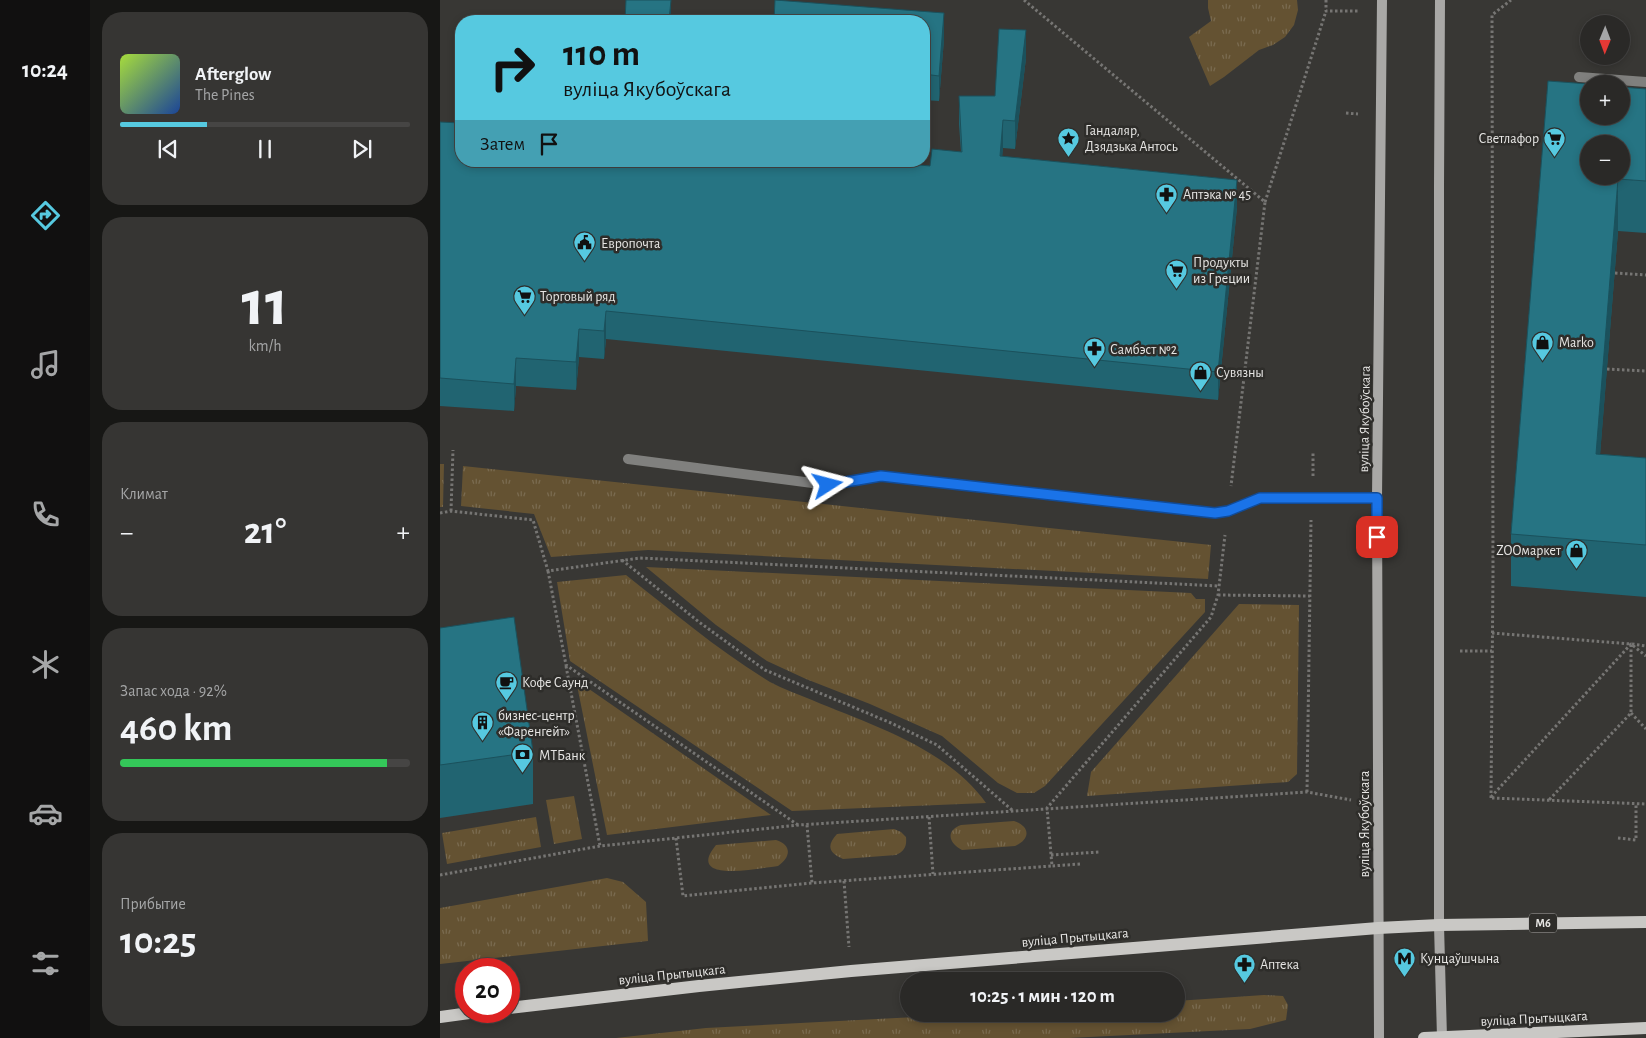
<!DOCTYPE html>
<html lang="ru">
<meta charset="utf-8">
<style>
:root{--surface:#2a2927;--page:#363533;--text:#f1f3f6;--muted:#a5a6a7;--line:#464544;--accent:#56c9e0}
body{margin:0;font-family:"Alegreya Sans",sans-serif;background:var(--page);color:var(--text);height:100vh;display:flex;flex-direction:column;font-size:19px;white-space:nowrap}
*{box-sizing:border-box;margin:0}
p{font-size:16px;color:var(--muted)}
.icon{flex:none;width:28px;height:28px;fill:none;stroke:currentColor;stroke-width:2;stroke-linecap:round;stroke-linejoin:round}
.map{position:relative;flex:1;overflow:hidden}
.side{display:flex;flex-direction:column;gap:12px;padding:12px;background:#171715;width:350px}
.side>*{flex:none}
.hud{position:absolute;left:15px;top:15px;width:475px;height:152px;border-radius:20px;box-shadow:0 2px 8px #0003,0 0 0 1px var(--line);background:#56c9e0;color:#111;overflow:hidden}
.needle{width:32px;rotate:181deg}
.controls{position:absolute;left:1140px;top:15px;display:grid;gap:10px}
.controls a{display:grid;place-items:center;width:50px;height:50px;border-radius:50%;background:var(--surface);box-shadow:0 2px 8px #0003,0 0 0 1px var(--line);font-size:25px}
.speed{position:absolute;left:15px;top:958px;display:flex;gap:10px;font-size:25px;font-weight:700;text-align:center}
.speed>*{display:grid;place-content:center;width:65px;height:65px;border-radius:50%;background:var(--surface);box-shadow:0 2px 8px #0003,0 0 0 1px var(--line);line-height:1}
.speed .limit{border:8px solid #d22;background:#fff;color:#111}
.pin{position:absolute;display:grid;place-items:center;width:42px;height:42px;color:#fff;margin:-21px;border-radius:10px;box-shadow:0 2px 8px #0006}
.me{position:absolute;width:55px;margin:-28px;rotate:81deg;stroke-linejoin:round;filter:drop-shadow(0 0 4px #0008)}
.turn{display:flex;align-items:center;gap:18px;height:105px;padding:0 25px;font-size:22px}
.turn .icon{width:65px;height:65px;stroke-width:2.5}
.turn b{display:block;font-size:35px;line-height:42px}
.then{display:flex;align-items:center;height:48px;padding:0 25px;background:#0003;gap:10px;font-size:19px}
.big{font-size:38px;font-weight:700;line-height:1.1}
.side .card{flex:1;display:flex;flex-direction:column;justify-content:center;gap:8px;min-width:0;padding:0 18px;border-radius:20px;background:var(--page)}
.side .dial{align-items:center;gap:0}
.dial b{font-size:65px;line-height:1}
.song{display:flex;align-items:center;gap:15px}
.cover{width:60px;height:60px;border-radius:8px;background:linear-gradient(135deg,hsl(80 70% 55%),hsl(220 70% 35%))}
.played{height:5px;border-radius:2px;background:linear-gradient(90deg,var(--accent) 30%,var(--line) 30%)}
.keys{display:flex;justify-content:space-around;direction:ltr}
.heat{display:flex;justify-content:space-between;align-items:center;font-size:28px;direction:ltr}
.charge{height:8px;border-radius:4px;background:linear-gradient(90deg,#34c759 92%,var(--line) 0)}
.trip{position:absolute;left:460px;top:972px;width:285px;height:50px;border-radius:25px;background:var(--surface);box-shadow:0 2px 8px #0003,0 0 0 1px var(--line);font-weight:700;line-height:50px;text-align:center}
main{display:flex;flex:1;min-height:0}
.tab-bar{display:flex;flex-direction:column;width:90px;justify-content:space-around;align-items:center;background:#111010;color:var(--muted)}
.tab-bar .icon{width:35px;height:35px}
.tab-bar .on{color:var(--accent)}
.tab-bar b{font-size:22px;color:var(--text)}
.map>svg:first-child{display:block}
.grass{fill:url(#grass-tufts)}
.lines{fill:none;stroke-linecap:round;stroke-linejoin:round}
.path{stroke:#767573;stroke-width:3;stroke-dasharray:2.5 2.5;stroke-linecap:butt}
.lane{stroke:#80807e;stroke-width:10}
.secondary{stroke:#a9a8a6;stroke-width:10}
.primary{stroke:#c9c8c5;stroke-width:12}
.wall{fill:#216471}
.shaded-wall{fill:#1b515c}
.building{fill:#267483;stroke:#1b515c;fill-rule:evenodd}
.route-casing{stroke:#114b97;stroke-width:12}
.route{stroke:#1a73e8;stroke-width:9}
.labels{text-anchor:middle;stroke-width:5;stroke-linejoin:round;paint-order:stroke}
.shield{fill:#2e2d2a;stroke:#b0aeac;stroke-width:1}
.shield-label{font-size:12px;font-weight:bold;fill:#e7e6e4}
.poi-label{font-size:14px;fill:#e7e6e4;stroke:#2e2d2a;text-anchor:start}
.street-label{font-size:14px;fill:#e7e6e4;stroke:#2e2d2a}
</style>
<main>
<nav class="tab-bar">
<b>10:24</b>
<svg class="icon on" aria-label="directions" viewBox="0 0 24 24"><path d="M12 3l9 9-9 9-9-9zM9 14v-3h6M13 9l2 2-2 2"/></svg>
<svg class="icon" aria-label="music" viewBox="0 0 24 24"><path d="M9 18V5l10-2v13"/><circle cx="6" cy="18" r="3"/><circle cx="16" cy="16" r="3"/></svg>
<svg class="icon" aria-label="phone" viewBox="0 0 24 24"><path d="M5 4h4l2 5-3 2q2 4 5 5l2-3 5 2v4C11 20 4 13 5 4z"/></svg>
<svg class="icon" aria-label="climate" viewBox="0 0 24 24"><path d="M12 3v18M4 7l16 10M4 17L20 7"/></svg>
<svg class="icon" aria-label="car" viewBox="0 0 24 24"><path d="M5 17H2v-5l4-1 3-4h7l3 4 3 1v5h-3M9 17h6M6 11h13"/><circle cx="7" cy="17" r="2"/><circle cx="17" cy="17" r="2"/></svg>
<svg class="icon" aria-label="filters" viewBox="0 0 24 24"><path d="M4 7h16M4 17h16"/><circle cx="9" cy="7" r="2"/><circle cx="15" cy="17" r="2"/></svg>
</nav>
<section class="side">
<div class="card">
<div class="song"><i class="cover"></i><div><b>Afterglow</b><p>The Pines</p></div></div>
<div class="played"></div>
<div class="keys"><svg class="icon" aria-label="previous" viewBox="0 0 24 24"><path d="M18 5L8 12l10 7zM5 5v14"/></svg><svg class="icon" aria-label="pause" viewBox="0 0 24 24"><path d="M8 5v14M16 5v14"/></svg><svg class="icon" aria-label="next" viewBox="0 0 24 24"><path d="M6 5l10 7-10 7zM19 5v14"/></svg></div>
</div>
<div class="card dial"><b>11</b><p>km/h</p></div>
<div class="card"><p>Климат</p>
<div class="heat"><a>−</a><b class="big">21°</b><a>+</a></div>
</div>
<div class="card"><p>Запас хода · 92%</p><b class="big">460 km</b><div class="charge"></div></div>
<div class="card"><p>Прибытие</p><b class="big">10:25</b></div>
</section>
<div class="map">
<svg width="1206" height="1038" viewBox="0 0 1206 1038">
<defs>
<pattern id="grass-tufts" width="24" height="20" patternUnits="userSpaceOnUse" patternTransform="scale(1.25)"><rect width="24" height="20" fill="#645232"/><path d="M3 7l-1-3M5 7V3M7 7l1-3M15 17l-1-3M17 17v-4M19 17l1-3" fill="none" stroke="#7a6b50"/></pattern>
</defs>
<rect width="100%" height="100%" fill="#383734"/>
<path class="grass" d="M768,0H857L858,10L854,25L845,37L833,45L819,50L784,77L770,86L749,37L771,21L768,8Z
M0,464H4L3,507H0Z
M23,466L771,545L768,579L208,550L111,557L94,514L21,506Z
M206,567L751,593L756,599H765V612L605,786L594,793H577L558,783L502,736L430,704L366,679L327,661L276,625Z
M186,575C233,612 279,651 330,682C343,689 358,694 372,700C431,725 507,748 546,803L352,811L130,661L117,582Z
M799,604L859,605L857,774L848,782L647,796L651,772Z
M136,680L331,815L167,835Z
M134,796L142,839L114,844L106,800Z
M96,817L101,847L7,864L2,833Z
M574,821C590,826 591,839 575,846L522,850C509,843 505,831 521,825Z
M454,829L461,832L466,837C467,847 464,851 456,855L403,859C389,853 386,846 397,834Z
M336,840C352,845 351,857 338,866C321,868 244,884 276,845Z
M167,878L183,882L206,902L208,941L0,964V908Z
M824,995L843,996L848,1005L846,1020L810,1029L629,1038H176L266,1028L533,1014H736V1001Z"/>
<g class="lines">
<path class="path" d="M584,0L825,202L791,486
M886,0V11H920
M906,113L918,114
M825,202L886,11
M1175,273L1206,275
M1167,369L1206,371
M873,476V453
M11,511L13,450
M0,513L11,511L93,520L108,571L200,558L779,586
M182,560L259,622L325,670L451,723L497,745L572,810
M108,571L126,665L358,825
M778,595L870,596
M1052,633L1191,644V713L1108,801
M1192,644L1206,646
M1020,651H1052
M126,666L160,846
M1191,713L1206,729
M867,792L871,520
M1051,797L1191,644L1206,656
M1051,798L1053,573L1052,15L1071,0
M1052,798L1206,804
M489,817L493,874
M367,825L372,883
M236,838L243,896L372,883L612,866
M1178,838L1196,840V804
M611,855L660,852
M640,864L612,866L607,808L771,617L778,595L785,535
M0,875L160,846L359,825L867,792L911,800
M404,881L409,947"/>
<path class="lane" d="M1139,77L1206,82
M188,459L388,485L441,476L775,513L788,511L820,498H937"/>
<path class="secondary" d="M1000,0L999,186V925L1002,1038
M939,1038L937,498L942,0"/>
<path class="primary" d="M69,1008L259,986L411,971L938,928L999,925L1206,922
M0,1017L44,1011
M984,1038L1206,1028"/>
</g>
<path class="wall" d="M484,21L504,39L499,101L484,100Z
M586,58L575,149L563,148L562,156L797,207L778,400L166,339L164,359L139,357L136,390L76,386L74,411L0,406V122L490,166L521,152L519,124V96H555Z
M1108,81L1206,89V233L1178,231L1160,454L1206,458V597L1071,586V534Z
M0,628L93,752V804L0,818Z"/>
<path class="shaded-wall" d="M231,0V21H229Z
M504,13V39L499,101V76Z
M586,30V58L575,149V121Z
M563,120V148L560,184V156Z
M1178,179V231L1156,506V454Z
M797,180V207L778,400V372Z
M166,311V339L164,359V331Z
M139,329V357L136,390V362Z
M76,358V386L74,411V384Z"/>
<path class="building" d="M186,0H231L229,21H185Z
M335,0L504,13L499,76L484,74V21H334Z
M559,29L586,30L575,121L563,120L560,156L797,180L778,372L166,311L164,331L139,329L136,362L76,358L74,384L0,378V122L21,123V161H439L490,166L492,149L522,152L519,96H555Z
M1108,81L1149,84V116H1181V87L1206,89V181L1178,179L1156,454L1206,458V545L1071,534ZM1149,144H1181V176H1149Z
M74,617L93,752L0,765V628Z"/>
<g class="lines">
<defs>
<path id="route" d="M388,485L441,476L775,513L788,511L820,498H937V537"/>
</defs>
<use href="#route" class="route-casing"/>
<use href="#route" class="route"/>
</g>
<defs>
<symbol id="sight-pin" viewBox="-11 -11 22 30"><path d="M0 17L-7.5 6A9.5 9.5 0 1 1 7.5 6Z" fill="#56c9e0" stroke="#2e2d2a"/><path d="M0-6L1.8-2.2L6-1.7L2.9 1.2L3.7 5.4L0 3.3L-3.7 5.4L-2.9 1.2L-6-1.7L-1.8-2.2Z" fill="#111"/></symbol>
<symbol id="supermarket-pin" viewBox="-11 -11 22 30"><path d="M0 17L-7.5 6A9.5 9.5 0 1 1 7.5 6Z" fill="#56c9e0" stroke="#2e2d2a"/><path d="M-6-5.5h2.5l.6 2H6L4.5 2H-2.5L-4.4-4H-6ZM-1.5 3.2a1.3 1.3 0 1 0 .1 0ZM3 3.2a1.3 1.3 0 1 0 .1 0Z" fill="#111"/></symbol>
<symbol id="pharmacy-pin" viewBox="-11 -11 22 30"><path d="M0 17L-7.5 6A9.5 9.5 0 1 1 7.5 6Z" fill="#56c9e0" stroke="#2e2d2a"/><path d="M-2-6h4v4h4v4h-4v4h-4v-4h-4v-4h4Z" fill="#111"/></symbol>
<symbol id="civic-pin" viewBox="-11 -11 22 30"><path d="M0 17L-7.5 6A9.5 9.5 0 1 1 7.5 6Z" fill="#56c9e0" stroke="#2e2d2a"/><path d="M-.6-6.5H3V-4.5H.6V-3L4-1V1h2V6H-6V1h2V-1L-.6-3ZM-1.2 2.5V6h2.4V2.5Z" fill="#111"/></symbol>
<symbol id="shop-pin" viewBox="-11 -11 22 30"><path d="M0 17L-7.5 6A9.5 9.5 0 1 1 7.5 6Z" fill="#56c9e0" stroke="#2e2d2a"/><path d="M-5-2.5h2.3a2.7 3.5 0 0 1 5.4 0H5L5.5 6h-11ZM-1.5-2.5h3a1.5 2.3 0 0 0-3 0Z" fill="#111"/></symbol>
<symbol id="cafe-pin" viewBox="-11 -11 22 30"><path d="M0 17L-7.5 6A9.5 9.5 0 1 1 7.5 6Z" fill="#56c9e0" stroke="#2e2d2a"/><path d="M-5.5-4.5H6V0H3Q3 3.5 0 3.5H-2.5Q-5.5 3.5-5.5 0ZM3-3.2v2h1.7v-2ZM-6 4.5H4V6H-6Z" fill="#111"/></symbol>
<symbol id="building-pin" viewBox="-11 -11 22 30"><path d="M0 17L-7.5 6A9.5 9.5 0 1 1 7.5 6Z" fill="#56c9e0" stroke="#2e2d2a"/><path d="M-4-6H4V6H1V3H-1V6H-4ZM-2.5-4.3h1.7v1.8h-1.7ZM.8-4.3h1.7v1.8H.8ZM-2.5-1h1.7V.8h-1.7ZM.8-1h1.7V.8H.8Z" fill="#111"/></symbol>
<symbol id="bank-pin" viewBox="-11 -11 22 30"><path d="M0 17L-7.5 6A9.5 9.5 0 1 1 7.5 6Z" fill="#56c9e0" stroke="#2e2d2a"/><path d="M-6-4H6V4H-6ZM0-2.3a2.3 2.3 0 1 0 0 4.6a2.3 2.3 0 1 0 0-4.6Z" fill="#111"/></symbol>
<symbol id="metro-pin" viewBox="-11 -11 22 30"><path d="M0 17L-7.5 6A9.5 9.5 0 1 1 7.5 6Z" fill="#56c9e0" stroke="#2e2d2a"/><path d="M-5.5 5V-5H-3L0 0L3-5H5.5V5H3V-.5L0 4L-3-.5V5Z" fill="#111"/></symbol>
</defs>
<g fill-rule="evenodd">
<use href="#sight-pin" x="616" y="126" width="25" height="34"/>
<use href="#supermarket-pin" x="1102" y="126" width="25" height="34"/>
<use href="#pharmacy-pin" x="714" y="182" width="25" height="34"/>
<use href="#civic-pin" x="132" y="230" width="25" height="34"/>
<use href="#supermarket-pin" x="724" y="258" width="25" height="34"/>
<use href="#supermarket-pin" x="72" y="284" width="25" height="34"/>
<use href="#shop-pin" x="1090" y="330" width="25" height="34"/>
<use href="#pharmacy-pin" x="642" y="336" width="25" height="34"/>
<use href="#shop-pin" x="748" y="360" width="25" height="34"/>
<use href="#shop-pin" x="1124" y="538" width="25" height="34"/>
<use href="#cafe-pin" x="54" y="670" width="25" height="34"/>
<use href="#building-pin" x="30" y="710" width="25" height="34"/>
<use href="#bank-pin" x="70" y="742" width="25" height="34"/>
<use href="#metro-pin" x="952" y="946" width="25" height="34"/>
<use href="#pharmacy-pin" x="792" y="952" width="25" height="34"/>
</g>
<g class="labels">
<rect class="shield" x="1089" y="913.5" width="28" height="19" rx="4"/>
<g class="shield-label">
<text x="1103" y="927">М6</text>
</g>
<g class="poi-label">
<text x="645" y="135">Гандаляр,<tspan x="645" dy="16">Дзядзька Антось</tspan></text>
<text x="1099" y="143" text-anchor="end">Светлафор</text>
<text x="743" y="199">Аптэка № 45</text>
<text x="161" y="248">Европочта</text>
<text x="753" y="267">Продукты<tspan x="753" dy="16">из Греции</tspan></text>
<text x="100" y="301">Торговый ряд</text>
<text x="1119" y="347">Marko</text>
<text x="670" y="354">Самбэст №2</text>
<text x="776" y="377">Сувязны</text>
<text x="1121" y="555" text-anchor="end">ZOOмаркет</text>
<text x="82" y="687">Кофе Саунд</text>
<text x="58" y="720">бизнес-центр<tspan x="58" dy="16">«Фаренгейт»</tspan></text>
<text x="99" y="760">МТБанк</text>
<text x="980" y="963">Кунцаўшчына</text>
<text x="820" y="969">Аптека</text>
</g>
<g class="street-label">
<text transform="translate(924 419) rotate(-89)" y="5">вуліца Якубоўскага</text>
<text transform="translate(924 824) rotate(-90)" y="5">вуліца Якубоўскага</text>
<text transform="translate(635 937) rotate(-5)" y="5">вуліца Прытыцкага</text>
<text transform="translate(232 974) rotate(-6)" y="5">вуліца Прытыцкага</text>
<text transform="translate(1094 1018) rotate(-3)" y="5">вуліца Прытыцкага</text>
</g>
</g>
</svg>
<div class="controls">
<a><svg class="needle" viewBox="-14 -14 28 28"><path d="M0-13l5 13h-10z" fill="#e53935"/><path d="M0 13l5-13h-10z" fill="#a5a6a7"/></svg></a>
<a>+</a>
<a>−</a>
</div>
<div class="speed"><div class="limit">20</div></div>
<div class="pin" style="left:937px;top:537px;background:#d93025"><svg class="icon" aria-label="arrive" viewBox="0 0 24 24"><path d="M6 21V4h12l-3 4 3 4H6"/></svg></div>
<svg class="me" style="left:388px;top:485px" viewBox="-20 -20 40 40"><path d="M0-17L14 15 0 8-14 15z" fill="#1a73e8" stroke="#fff" stroke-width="4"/></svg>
<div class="trip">10:25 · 1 мин · 120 m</div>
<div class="hud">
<div class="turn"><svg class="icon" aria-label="right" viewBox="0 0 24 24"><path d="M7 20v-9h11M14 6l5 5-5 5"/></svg><div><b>110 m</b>вуліца Якубоўскага</div></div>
<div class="then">Затем<svg class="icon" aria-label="arrive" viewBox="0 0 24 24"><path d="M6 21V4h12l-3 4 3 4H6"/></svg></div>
</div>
</div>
</main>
